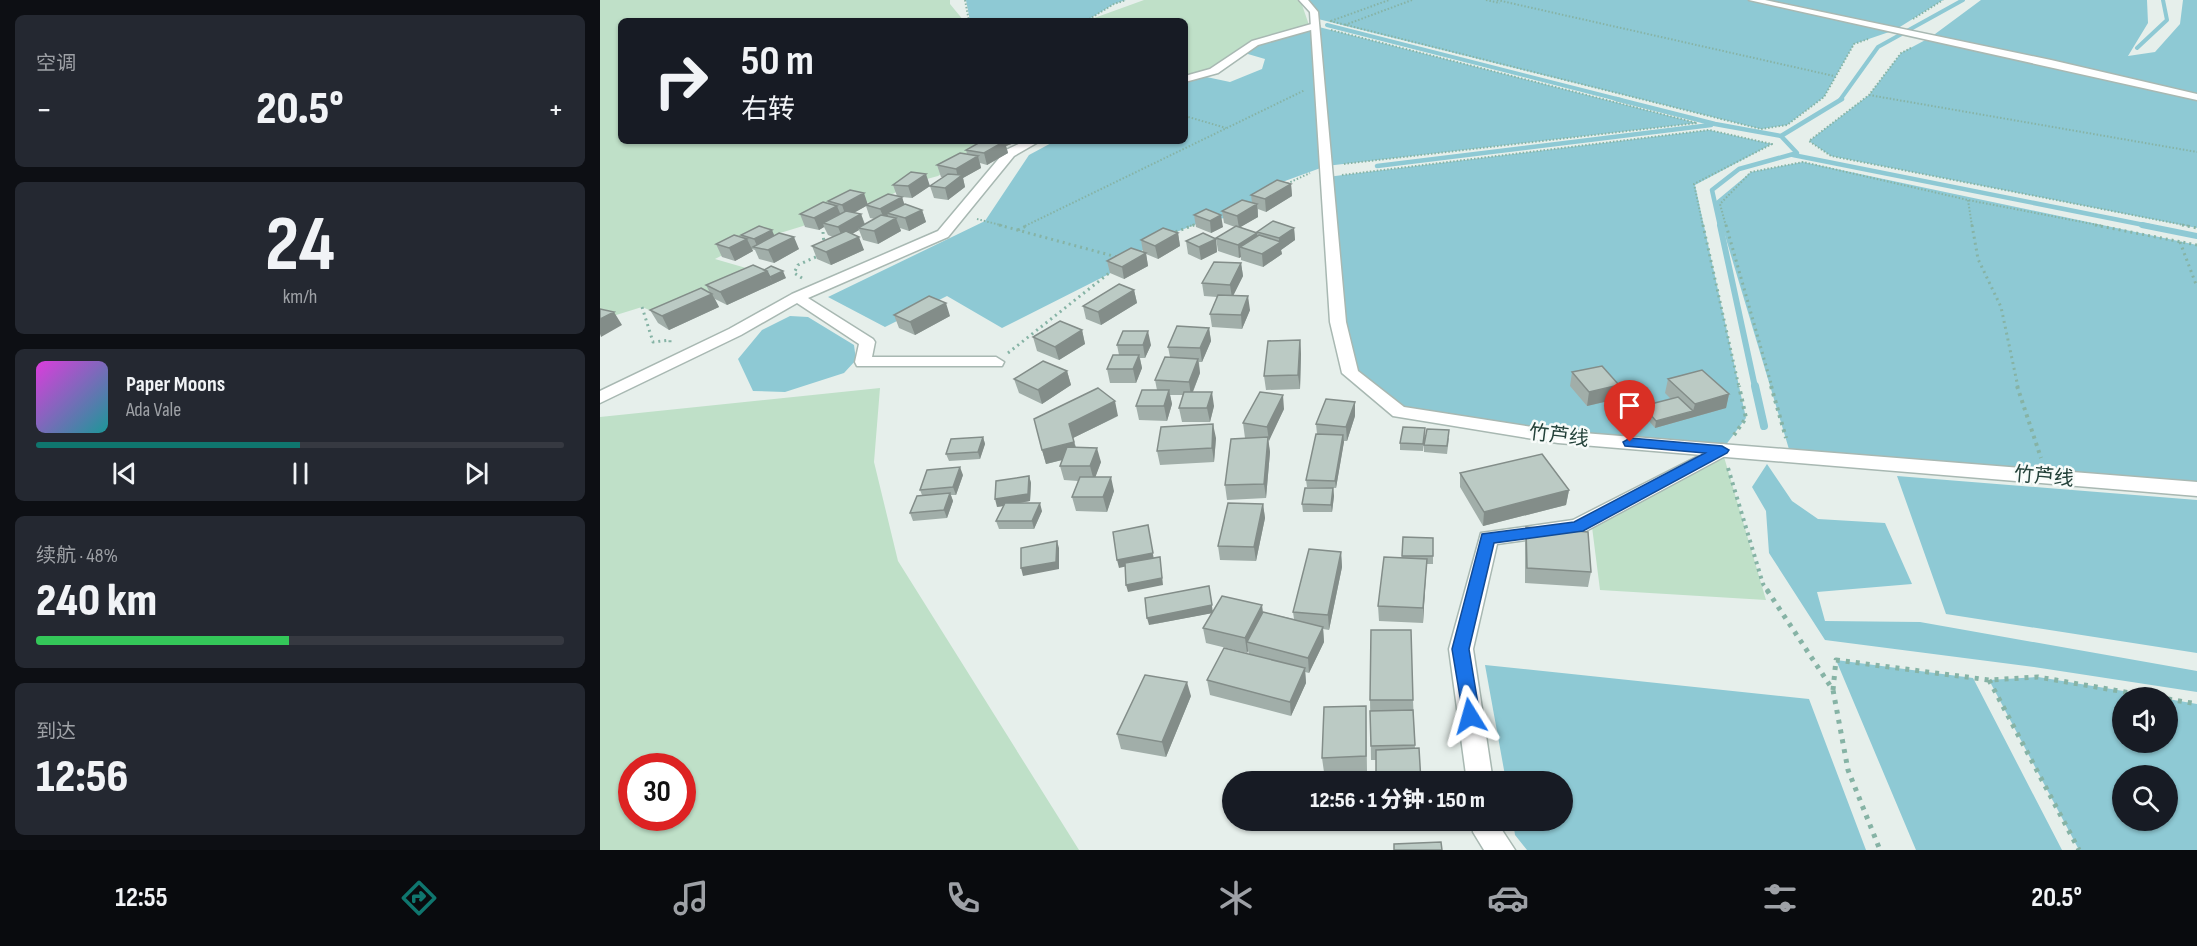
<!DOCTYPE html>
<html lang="zh">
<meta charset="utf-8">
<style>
:root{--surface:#171b24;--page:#242831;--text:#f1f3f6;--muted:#9ea1a6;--line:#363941;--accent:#0f766e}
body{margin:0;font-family:"Sofia Sans Condensed","Noto Sans SC",sans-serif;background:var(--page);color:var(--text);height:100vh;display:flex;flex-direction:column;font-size:22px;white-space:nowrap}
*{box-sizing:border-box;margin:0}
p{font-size:20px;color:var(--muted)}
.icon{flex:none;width:33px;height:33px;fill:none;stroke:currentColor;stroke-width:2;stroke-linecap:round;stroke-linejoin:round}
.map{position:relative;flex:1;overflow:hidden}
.side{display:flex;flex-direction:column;gap:15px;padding:15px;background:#0d0f14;width:600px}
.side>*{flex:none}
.banner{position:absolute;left:18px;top:18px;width:570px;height:126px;border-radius:9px;box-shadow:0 2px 4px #0004;background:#171b24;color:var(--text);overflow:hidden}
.fabs{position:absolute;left:1512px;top:687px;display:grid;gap:12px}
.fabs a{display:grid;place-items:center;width:66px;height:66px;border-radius:50%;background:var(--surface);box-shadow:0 2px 4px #0004;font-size:30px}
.speed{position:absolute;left:18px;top:753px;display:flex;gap:12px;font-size:30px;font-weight:700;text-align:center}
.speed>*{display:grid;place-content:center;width:78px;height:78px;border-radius:50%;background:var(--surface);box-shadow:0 2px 4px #0004;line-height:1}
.speed .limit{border:9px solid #d22;background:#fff;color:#111}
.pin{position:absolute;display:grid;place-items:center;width:51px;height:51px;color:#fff;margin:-62px -26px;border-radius:50% 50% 50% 0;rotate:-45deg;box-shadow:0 0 6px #0007}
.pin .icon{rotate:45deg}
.me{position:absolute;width:66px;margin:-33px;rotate:352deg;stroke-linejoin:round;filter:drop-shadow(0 0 4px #0008)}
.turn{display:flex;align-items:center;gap:21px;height:126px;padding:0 24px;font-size:27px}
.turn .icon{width:78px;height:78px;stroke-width:2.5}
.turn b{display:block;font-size:42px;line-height:51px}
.big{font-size:45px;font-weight:800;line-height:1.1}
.side .tile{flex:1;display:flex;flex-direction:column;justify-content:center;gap:9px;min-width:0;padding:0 21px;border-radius:9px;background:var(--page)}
.side .dial{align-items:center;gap:0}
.dial b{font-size:78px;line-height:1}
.song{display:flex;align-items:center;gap:18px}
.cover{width:72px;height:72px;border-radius:9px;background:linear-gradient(135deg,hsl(300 70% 55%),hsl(180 70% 35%))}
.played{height:6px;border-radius:3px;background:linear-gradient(90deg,var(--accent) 50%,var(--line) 50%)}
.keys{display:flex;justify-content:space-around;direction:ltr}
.heat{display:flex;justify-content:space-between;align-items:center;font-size:33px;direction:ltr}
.charge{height:9px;border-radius:4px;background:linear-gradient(90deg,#34c759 48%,var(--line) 0)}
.trip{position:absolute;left:622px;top:771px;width:351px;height:60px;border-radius:30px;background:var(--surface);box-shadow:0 2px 4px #0004;font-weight:800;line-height:60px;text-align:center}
.dock{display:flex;height:96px;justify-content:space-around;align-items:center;background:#090b0e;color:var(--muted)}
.dock .icon{width:42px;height:42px}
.dock .active{color:var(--accent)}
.dock b{font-size:27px;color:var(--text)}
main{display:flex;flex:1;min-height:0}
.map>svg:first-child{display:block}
.green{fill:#bfe0c8;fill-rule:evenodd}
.water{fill:#8ec9d4;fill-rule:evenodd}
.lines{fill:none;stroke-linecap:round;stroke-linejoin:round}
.stream-far3{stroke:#8ec9d4;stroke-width:4}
.stream-far2{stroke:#8ec9d4;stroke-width:4.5}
.stream-far1{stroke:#8ec9d4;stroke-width:6}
.stream{stroke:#8ec9d4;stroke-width:8}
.minor-casing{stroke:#a8b8b2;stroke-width:3}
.tertiary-casing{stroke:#a8b8b2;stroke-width:3}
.path-far3{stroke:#86b3a5;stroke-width:2;stroke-dasharray:1.5 2;stroke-linecap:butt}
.path-far2{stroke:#86b3a5;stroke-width:3;stroke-dasharray:2 4;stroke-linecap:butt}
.path-far1{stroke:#86b3a5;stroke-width:4;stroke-dasharray:3 4.5;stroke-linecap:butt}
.path{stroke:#86b3a5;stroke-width:5;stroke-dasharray:4 6;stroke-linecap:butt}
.minor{fill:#fff;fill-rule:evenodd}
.tertiary{fill:#fff;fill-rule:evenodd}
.wall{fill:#a1aea9;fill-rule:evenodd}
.shaded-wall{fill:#838d89}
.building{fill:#bbcac4;stroke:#838d89;stroke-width:1.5}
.route{fill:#1a73e8;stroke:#114b97;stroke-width:1.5}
.labels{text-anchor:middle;stroke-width:5;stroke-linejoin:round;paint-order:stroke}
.street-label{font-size:20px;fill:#24423a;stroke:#f7fbf9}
</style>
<main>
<section class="side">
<div class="tile"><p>空调</p>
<div class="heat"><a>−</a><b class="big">20.5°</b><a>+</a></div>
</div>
<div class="tile dial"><b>24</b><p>km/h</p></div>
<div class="tile">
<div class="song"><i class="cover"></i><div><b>Paper Moons</b><p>Ada Vale</p></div></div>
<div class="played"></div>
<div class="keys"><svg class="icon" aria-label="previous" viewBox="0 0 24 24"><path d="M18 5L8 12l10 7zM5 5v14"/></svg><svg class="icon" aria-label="pause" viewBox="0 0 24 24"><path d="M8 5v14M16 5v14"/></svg><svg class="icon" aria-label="next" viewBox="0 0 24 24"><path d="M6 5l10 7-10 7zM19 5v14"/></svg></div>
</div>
<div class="tile"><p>续航 · 48%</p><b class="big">240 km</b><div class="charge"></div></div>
<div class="tile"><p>到达</p><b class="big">12:56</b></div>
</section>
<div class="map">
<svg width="1597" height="850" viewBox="0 0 1597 850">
<rect width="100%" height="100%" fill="#e6efeb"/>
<path class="green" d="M0,0H350V4L364,21H21V141H392L338,176L312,183L275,204L255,200L203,226L144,244L115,259L146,268L140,281L64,316L42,307L0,320Z
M544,0H697L701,2L709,25L654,40L614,71L585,78V21H486Z
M280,388L274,462L298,561L479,850H0V417ZM82,766V818H32V766Z
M1122,450L1166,600L1000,590L991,519Z"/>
<path class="water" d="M366,0H526L514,4L486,21H370Z
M703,0H1343L1295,30L1254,44L1224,97L1187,125L1161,129L714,18Z
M1381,0H1547L1548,23L1528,56L1555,52L1580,24L1583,0H1597V228L1231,156L1209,141L1269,95L1301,53L1331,37Z
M715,26L1097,123L726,166L685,181L632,217L604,221L564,237L527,260L509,274L402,328L347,296L285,327L228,297L385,221L429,155L455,141H585V78L597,75L630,82L662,69L665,59L641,52L655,43Z
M1109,130L1172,144L1095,185L1146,418L1122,450L958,437L799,412L750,373L727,177Z
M1203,162L1597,245V489L1191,456L1115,202L1151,172Z
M190,316L208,317L254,345L256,360L244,373L185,392L153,391L138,359L162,330Z
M1167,464L1192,501L1218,519L1285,523L1312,584L1217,592L1225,621L1320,622L1597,671V692L1434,667L1225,640L1169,553L1166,511L1152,487Z
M1297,476L1597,500V653L1346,614Z
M1236,660L1373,678L1462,850H1316Z
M885,665L1209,699L1266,850H927L915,835L913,821L963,820V782L906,781Z
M1438,677L1560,697L1522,698V742H1568V699L1597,704V850H1479L1389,680ZM1522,776H1568V820H1522Z"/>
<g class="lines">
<path class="stream-far3" d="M727,25L1021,100
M1537,48L1567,20L1563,0
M1240,100L1278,47L1363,0"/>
<path class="stream-far2" d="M1016,99L1115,124L1181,136
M1193,155L1549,226
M777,166L1111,125
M1120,226L1112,190L1139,169L1197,153L1181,136L1242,99"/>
<path class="stream-far1" d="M1120,225L1155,387
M1542,225L1597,236"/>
<path class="stream" d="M1155,386L1164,426"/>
<defs>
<path id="minor" d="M1149,0H1165L1451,60L1597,94V100Z
M715,23L719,26L718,28L658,45L618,73L585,82V76L610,69L652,41Z
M425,141H440L414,156L348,237L208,298L273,339L275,342L272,357H396L404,362L402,366H257L255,362L259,344L197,303L141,335L0,403V391L129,329L192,294L338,231L406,150Z
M1122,444L1129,446L1131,450L1129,454L984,532L897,544L873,649L893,782H867L849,649L881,533L973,520Z
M873,820H900V827L915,850H884L873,832Z"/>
<path id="tertiary" d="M699,0H708L718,12L746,322L758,371L804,407L958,431L1597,482V496L958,443L793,416L742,373L730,322L710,12Z"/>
</defs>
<use href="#minor" class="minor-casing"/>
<use href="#tertiary" class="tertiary-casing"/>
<path class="path-far3" d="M365,0L369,21
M886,0L900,3
M897,0L1234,76
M1313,19L1343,0
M486,21L514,4L526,0
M730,21L1161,129L1187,125L1224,97L1254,44L1268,39
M731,21L789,0
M745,25L812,0
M731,30L1097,123L743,164
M1311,48L1301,53L1269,95L1209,141L1231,156L1589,226
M1269,95L1597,152
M585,116L626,128
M742,175L1109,130L1172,144L1094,184L1103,226
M684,185L710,173
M1368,200L1372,226
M377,219L404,226
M425,226L705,90
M590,226L599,223
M1126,226L1120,204L1151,172L1203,162L1368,200L1503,226"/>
<path class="path-far2" d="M399,225L517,257
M1103,225L1139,387
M1126,225L1172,387
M1372,225L1378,259L1401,307L1418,387
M1495,225L1597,245
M1582,225L1597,228
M418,230L428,225
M223,232L224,244
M570,234L594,225
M1580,242L1597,287
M202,278L194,273L198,265L218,256
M42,307L53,342L70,340V345
M408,353L513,270"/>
<path class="path-far1" d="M1171,386L1186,438
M1417,386L1441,458
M1134,435L1146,418L1139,386
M1128,468L1163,584L1168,591"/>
<path class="path" d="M1167,590L1233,690L1248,770L1280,850
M1389,680L1479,850
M1233,690L1236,660L1389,680L1438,677L1560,698
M1568,699L1597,704"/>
<use href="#minor" class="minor"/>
<use href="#tertiary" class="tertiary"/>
</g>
<path class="wall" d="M382,141H419L406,146L408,153L387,165L380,163L381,168L363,178L365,187L348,200L334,198L330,186L343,177H341L337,165L367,154L366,150Z
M691,184L692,196L666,212L658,209V217L640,227L657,233V236V232L694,228L695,240L681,250L682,254L663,267L641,260V257L639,258L618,251L616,238L635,227L624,223L622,211L652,203L651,195Z
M293,185L330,186L312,198L302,197L304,205L322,210L326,222L309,231L300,228L301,231L278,244L263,240L259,230L252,234L264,250L231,265L217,259L212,246L233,237L228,235L224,227L219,230L205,227L200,214L228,203V201L268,204L297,196ZM266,206L270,218L275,219L265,224L261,214L254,213Z
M606,209L623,227L611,233L596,227L594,215Z
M578,233L580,246L558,259L546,254L548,266L524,279L510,273L507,261L543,252L541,240Z
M141,235L174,236L199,249L174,263L159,259L155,250L152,249L153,251L135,261L122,257L116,244L142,238Z
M616,239L617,252L601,260L588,254L586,241Z
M641,263L643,276L633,296L650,310L642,329L612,327L610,314L617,297L604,296L602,283Z
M164,270L186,278L127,305L115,299L119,307L69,330L58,323L50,310L110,293L106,285Z
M534,290L537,303L501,325L486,319L483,306Z
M294,315L350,316L315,335L299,328Z
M609,328L611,341L602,362H599L600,373L593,392L614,406L610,422H582L579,408L583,395H570L572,404L567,421L539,420L536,406L557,390L555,380L570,357L568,347Z
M482,330L485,344L459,360L437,351L433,337Z
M700,340L701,354L700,389L666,390L664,376Z
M517,345H551L545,358H540L542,368L536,383H510L507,369L519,355Z
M467,371L471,385L442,404L419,393L414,379Z
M972,372L1017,399L987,406L970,386Z
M1068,379L1129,394L1126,408L1055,428L1042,413L1043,406L1071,399L1065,393Z
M684,409L668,441L670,452L666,498L627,500L625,485L649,438H645L643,423Z
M518,416L473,438L476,447L501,462L495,477L514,491L507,512L476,511L472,497L478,481L464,480L460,466L462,460L446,464L442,450Z
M755,416L747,441H744L736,488L707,487L706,480L717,434L716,424Z
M825,435L823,451L800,450V443Z
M383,437L385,444L380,459L349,461L346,454Z
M616,438L614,462L560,465L557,451Z
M849,438L847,454L824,452V445Z
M860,473L969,490L966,505L883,526L860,487Z
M363,475L356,495H351L353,501L347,518L313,521L310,513L322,495L320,490Z
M429,476L431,483L430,501L419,503L442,511L434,529H399L396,521L404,506L397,507Z
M733,488L734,496L732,512H703L702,504Z
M663,504L665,518L656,561L620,560L618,546Z
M926,527L991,572L988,587L925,583V542Z
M803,537L833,538V564H826L823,623L779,621L778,606L802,558Z
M741,552L742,567L729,630L723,629L724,642L709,673L705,672L706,683L691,716L610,695L607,680L649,654L648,651L647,653L606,643L603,628L612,613L549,625L613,610L663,612L694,619L693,612Z
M591,696L566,757L521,749L517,734Z
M770,700H813L815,748L776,760H771Z
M766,706L767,771L724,772L722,758Z"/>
<path class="shaded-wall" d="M401,141H419L406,146L408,153L387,165L384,153Z
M378,156L381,168L363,178L365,187L348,200L345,188L358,178L356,169Z
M326,174L330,186L312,198L308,186Z
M691,184L692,196L666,212L665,199Z
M264,193L268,205L246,217L242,205Z
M302,197L306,209L287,213L289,218L285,221L280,209Z
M657,204L658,217L639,228L637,216Z
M237,206L242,218L223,223L224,227L219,230L214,218Z
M322,210L326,222L309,231L305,218Z
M261,214L265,226L258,228L259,230L243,239L238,227Z
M621,215L623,227L611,233L610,221Z
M296,218L301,231L278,244L274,231Z
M694,228L695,240L681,250L682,254L663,267L662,254L679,243V238Z
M172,230L177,242L158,248L154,239Z
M578,233L580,246L558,259L555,246Z
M657,233L658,246L640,247L641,257L639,258L638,245Z
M194,237L199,249L174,263L168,250Z
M259,237L264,250L231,265L226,252Z
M147,239L153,251L135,261L129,248Z
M616,239L617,252L601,260L599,247Z
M546,253L548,266L524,279L522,267Z
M641,263L643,276L632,298L630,285Z
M167,271L173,284L127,305L120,292Z
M183,271L186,278L173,284L170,277Z
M534,290L537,303L501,325L498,312Z
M112,294L119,307L69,330L62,316Z
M648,296L650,310L642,329L641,315Z
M346,303L350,316L315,335L310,322Z
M14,312L22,325L1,337L0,334V319Z
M609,328L611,341L602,362L600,348Z
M482,330L485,344L459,360L455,347Z
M548,331L551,345L545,358L543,345Z
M700,340L701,354L700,389L698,375Z
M539,355L542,368L536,383L533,369Z
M598,359L600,373L591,396L589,382Z
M467,371L471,385L442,404L438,390Z
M1019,385L1017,399L987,406L989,392Z
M569,390L572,404L567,421L564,406Z
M612,392L614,406L610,422L607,408Z
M1129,394L1126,408L1055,428L1056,421L1093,411L1095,404Z
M683,395L684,409L669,441L667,427Z
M515,401L518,416L473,438L469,424Z
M755,402V416L747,441L746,427Z
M613,424L616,438L614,462L612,448Z
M743,435L744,442L736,488L735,481Z
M383,437L385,444L380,459L378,452Z
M668,437L670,452L666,498L664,484Z
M474,442L478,456L446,464L442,450Z
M497,448L501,462L494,481L490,466Z
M360,467L363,475L356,495L353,487Z
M429,476L431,483L430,501L397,507L395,499Z
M511,477L514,491L507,512L503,497Z
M733,488L734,496L732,512L731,505Z
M969,490L966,505L883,526L884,512Z
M350,493L353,501L347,518L344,510Z
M440,503L442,511L434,529L432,521Z
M663,504L665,518L656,561L654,547Z
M548,525L554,560L519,568L517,560Z
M457,541L459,548V569L423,576L421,568Z
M741,552L742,567L729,630L728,615Z
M560,557L563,585L528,592L526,585Z
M827,559L826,574L823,623V608Z
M609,586L613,613L549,625L547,618Z
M662,605L664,620L647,642L648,651L647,653L645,638Z
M723,627L724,642L709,673L708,658Z
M705,668L706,683L691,716L690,702Z
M587,682L591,696L566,757L562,742Z"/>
<path class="building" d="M382,141H405L384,153L366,150Z
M360,153L378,156L356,169L337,165Z
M311,172L326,174L308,186L293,185Z
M348,174L362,175L345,188L330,186Z
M677,180L691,184L665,199L651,195Z
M250,190L264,193L242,205L228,201Z
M288,194L302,197L280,209L266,205Z
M642,200L657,204L637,216L622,211Z
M223,202L237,206L214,218L200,214Z
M305,204L322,210L305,218L287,213Z
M606,209L621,215L610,221L594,215Z
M246,211L261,214L238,227L223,223Z
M281,215L296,218L274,231L258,228Z
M673,221L694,228L679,238L657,232Z
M159,226L172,230L154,239L141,235Z
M636,226L657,233L638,245L616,238Z
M563,228L578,233L555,246L541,240Z
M246,231L259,237L226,252L212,246Z
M179,233L194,237L168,250L153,247Z
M603,233L616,239L599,247L586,241Z
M134,235L147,239L129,248L116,244Z
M659,235L681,242L662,254L640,247Z
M531,248L546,253L522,267L507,261Z
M614,262L641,263L630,285L602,283Z
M153,265L167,271L120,292L106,285Z
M171,266L183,271L170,277L167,271L164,270Z
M519,284L534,290L498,312L483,306Z
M101,288L112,294L62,316L50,310Z
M618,295L648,296L641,315L610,314Z
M329,296L346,303L310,322L294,315Z
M0,309L14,312L0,319Z
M460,321L482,330L455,347L433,337Z
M577,326L609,328L600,348L568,347Z
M523,331H548L543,345H517Z
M700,340L698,375L664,376L668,341Z
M513,355H539L533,369H507Z
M565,357L598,359L589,382L555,380Z
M443,361L467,371L438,390L414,379Z
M1002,366L1019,385L989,392L972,372Z
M1102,370L1129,394L1095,404L1068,379Z
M498,388L515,401L469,424L474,442L442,450L434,419Z
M542,390H569L564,406H536Z
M584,392H612L607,408H579Z
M660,392L683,395L667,427L643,423Z
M1078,397L1093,411L1056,421L1043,406Z
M726,399L755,402L746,427L716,424Z
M613,424L612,448L557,451L561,427Z
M803,427L825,428L823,444L800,443Z
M827,429L849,430L847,446L824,445Z
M716,434L743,435L735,481L706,480Z
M383,437L378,452L346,454L351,439Z
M668,437L664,484L625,485L631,439Z
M467,447L497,448L490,466H460Z
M942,454L969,490L884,512L860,473Z
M360,467L353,487L320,490L327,470Z
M429,476L428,494L395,499L396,481Z
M480,477H511L503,497H472Z
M705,488H733L731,505L702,504Z
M350,493L344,510L310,513L317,496Z
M405,503H440L432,521H396Z
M628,503L663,504L654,547L618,546Z
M548,525L553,553L517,560L513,532Z
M926,527L988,532L991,572L927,568Z
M803,537L833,538V556H802Z
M457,541L456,562L421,568V548Z
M709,549L741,552L728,615L693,612Z
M560,557L562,578L526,585L525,563Z
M784,557L827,559L823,608L778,606Z
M609,586L612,605L547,618L545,598Z
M622,596L662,605L645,638L603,628Z
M663,612L723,627L708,658L647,642Z
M771,630H811L813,700H770Z
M624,648L705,668L690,702L607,680Z
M545,675L587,682L562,742L517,734Z
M766,706V756L722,758L724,707Z
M813,710L815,745L771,746L770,711Z
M819,748L821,782H776V750Z
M841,842L842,850H794V844Z"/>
<path class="route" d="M1030,438L1122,446L1129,450L1127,453L983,531L894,543L869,649L880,716L877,721L870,724L864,721L852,649L882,534L974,522L1105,453L1025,446L1023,442Z"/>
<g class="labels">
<g class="street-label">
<text transform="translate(959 435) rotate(7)" y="7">竹芦线</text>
<text transform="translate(1444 476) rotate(5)" y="7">竹芦线</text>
</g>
</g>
</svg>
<div class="fabs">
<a><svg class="icon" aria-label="sound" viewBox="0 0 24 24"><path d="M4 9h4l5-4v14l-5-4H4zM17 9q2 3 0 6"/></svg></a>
<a><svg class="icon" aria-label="search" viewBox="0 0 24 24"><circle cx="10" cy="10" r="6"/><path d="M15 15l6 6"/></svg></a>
</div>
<div class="speed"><div class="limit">30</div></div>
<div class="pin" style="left:1030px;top:442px;background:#d93025"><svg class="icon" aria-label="arrive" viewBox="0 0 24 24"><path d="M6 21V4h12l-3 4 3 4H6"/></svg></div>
<svg class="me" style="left:870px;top:716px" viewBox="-20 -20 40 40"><path d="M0-17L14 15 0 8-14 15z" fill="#1a73e8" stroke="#fff" stroke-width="4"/></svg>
<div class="trip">12:56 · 1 分钟 · 150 m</div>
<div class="banner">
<div class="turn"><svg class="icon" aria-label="right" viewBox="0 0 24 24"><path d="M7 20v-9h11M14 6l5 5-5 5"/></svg><div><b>50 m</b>右转</div></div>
</div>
</div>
</main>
<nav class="dock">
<b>12:55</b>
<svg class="icon active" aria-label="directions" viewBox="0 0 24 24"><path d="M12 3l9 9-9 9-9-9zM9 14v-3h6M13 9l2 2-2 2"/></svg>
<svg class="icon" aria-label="music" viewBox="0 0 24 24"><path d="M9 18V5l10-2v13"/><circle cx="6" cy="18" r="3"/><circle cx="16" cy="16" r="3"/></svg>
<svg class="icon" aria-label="phone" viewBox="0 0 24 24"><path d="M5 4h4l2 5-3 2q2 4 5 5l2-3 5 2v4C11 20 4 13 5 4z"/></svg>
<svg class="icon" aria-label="climate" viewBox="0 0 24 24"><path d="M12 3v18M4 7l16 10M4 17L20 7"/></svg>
<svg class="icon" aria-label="car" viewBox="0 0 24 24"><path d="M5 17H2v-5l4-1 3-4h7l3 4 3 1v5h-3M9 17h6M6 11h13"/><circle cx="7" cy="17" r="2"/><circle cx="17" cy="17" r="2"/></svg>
<svg class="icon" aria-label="filters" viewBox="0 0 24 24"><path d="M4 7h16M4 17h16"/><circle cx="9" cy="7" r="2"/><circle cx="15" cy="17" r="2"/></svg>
<b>20.5°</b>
</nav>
